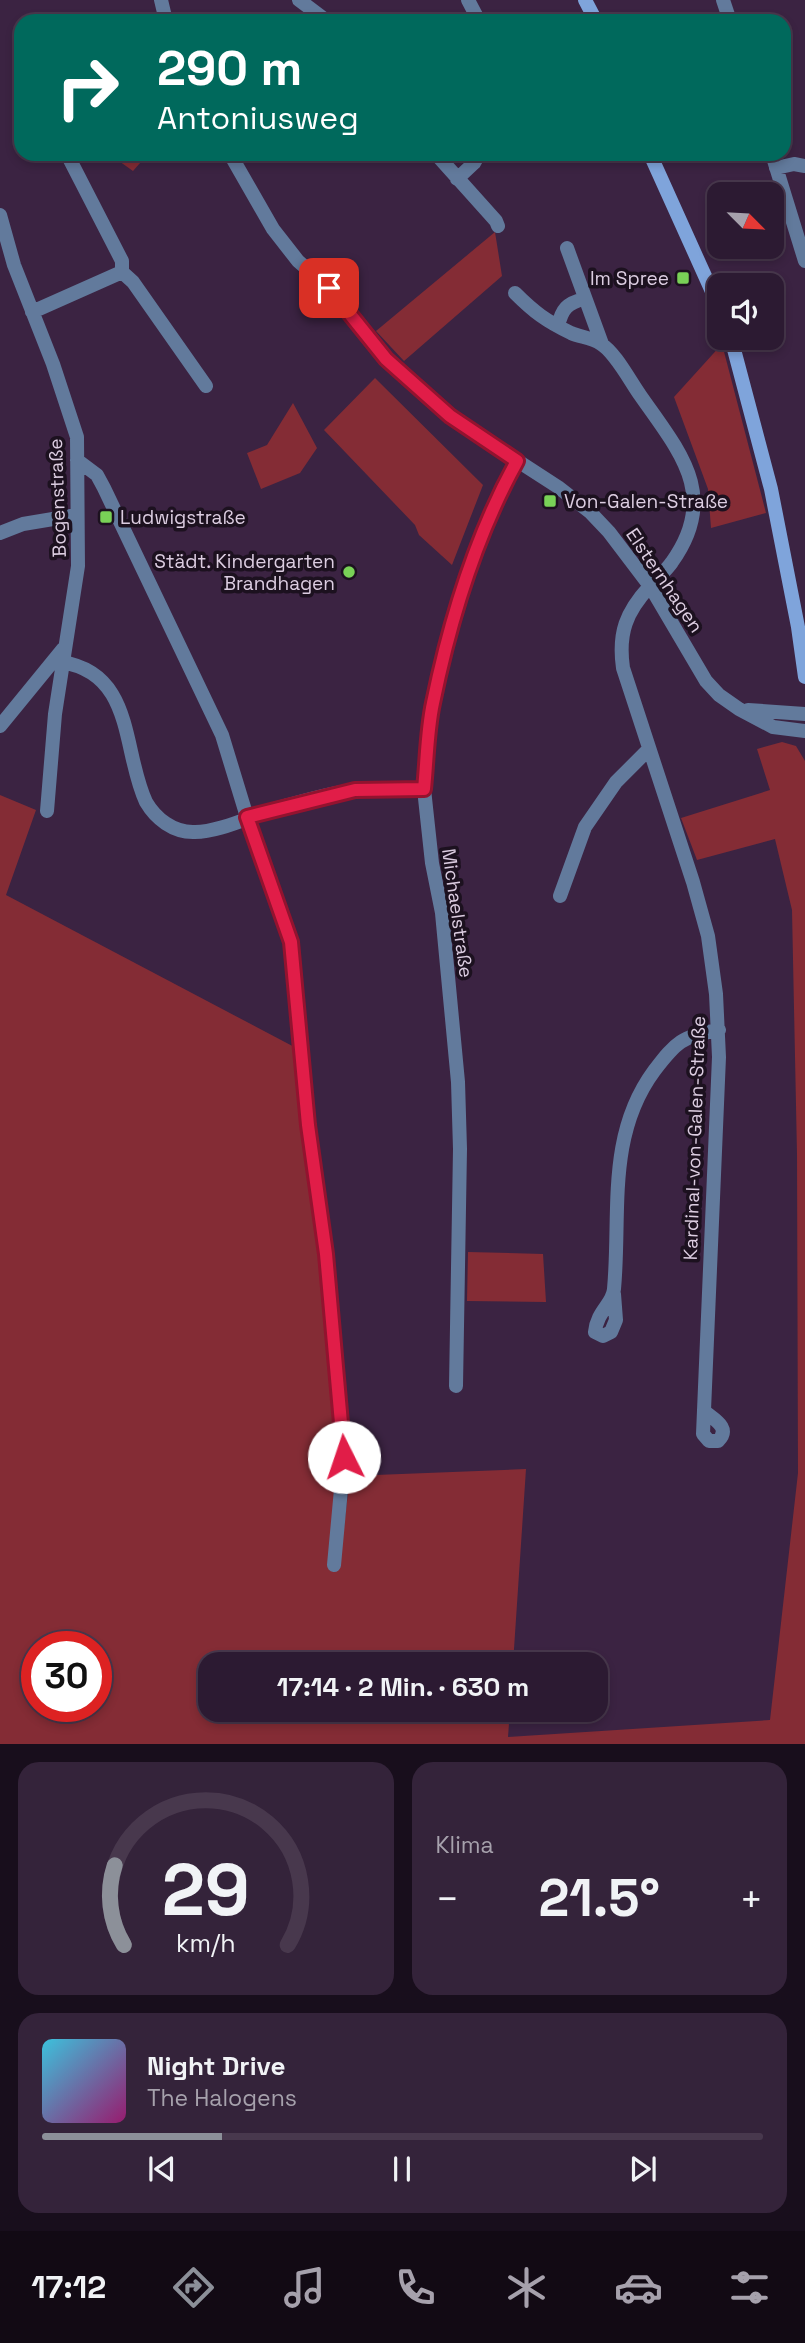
<!DOCTYPE html>
<html lang="de">
<meta charset="utf-8">
<style>
:root{--surface:#2c1a32;--page:#34233a;--text:#f1f3f6;--muted:#a6a1ac;--line:#48384d;--accent:#8c9099}
body{margin:0;font-family:"Space Grotesk",sans-serif;background:var(--page);color:var(--text);height:100vh;display:flex;flex-direction:column;font-size:26px;white-space:nowrap}
*{box-sizing:border-box;margin:0}
p{font-size:23px;color:var(--muted)}
.icon{flex:none;width:38px;height:38px;fill:none;stroke:currentColor;stroke-width:2;stroke-linecap:round;stroke-linejoin:round}
.map{position:relative;height:1744px;overflow:hidden}
.drawer{display:flex;flex-direction:column;gap:18px;padding:18px;background:#180e1c;flex:1}
.drawer>*{flex:none}
.guide{position:absolute;left:14px;top:14px;width:777px;height:147px;border-radius:21px;box-shadow:0 4px 10px #0003,0 0 0 2px var(--line);background:#00695c;color:#fff;overflow:hidden}
.needle{width:46px;rotate:114deg}
.buttons{position:absolute;left:707px;top:182px;display:grid;gap:14px}
.buttons a{display:grid;place-items:center;width:77px;height:77px;border-radius:14px;background:var(--surface);box-shadow:0 4px 10px #0003,0 0 0 2px var(--line);font-size:35px}
.speed{position:absolute;left:21px;top:1631px;display:flex;gap:14px;font-size:35px;font-weight:700;text-align:center}
.speed>*{display:grid;place-content:center;width:91px;height:91px;border-radius:50%;background:var(--surface);box-shadow:0 4px 10px #0003,0 0 0 2px var(--line);line-height:1}
.speed .limit{border:10px solid #d22;background:#fff;color:#111}
.pin{position:absolute;display:grid;place-items:center;width:60px;height:60px;color:#fff;margin:-30px;border-radius:14px;box-shadow:0 4px 10px #0006}
.me{position:absolute;width:77px;margin:-38px;rotate:356deg;stroke-linejoin:round;filter:drop-shadow(0 0 5px #0008)}
.turn{display:flex;align-items:center;gap:24px;height:147px;padding:0 28px;font-size:32px}
.turn .icon{width:91px;height:91px;stroke-width:2.5}
.turn b{display:block;font-size:49px;line-height:60px}
.big{font-size:52px;font-weight:700;line-height:1.1}
.drawer .card{flex:1;display:flex;flex-direction:column;justify-content:center;gap:10px;min-width:0;padding:0 24px;border-radius:21px;background:var(--page)}
.drawer .dial{align-items:center;gap:0}
.dial svg{height:182px;overflow:visible;fill:none;stroke:var(--line);stroke-width:7;stroke-linecap:round;text-anchor:middle}
.dial text{fill:var(--text);stroke:none}
.song{display:flex;align-items:center;gap:21px}
.cover{width:84px;height:84px;border-radius:10px;background:linear-gradient(135deg,hsl(190 70% 55%),hsl(320 70% 35%))}
.played{height:7px;border-radius:4px;background:linear-gradient(90deg,var(--accent) 25%,var(--line) 25%)}
.keys{display:flex;justify-content:space-around;direction:ltr}
.heat{display:flex;justify-content:space-between;align-items:center;font-size:38px;direction:ltr}
.drawer .tiles{flex:1;display:grid;gap:18px;grid-template-columns:1fr 1fr}
.card:last-child{grid-column:span 2}
.trip{position:absolute;left:198px;top:1652px;width:410px;height:70px;border-radius:21px;background:var(--surface);box-shadow:0 4px 10px #0003,0 0 0 2px var(--line);font-weight:700;line-height:70px;text-align:center}
.tab-bar{display:flex;height:112px;justify-content:space-around;align-items:center;background:#120a14;color:var(--muted)}
.tab-bar .icon{width:49px;height:49px}
.tab-bar .active{color:var(--accent)}
.tab-bar b{font-size:32px;color:var(--text)}
.map>svg:first-child{display:block}
.green{fill:#842c35;fill-rule:evenodd}
.lines{fill:none;stroke-linecap:round;stroke-linejoin:round}
.minor{stroke:#627a9c;stroke-width:14}
.secondary{stroke:#7fa4db;stroke-width:14}
.route-casing{stroke:#92132f;stroke-width:18}
.route{stroke:#e11d48;stroke-width:12}
.poi-dot{fill:#79d157;stroke:#1c111f;stroke-width:2.5}
.labels{text-anchor:middle;stroke-width:7;stroke-linejoin:round;paint-order:stroke}
.poi-label{font-size:19px;fill:#dccde1;stroke:#1c111f;text-anchor:end}
.street-label{font-size:19px;fill:#dccde1;stroke:#1c111f}
</style>
<div class="map">
<svg width="805" height="1745" viewBox="0 0 805 1745">
<rect width="100%" height="100%" fill="#3b2342"/>
<path class="green" d="M109,154H148L133,171Z
M495,232L502,276L404,361L376,331Z
M722,344L766,513L711,528L708,489L674,397Z
M375,378L483,485L452,565L419,535L415,525L324,430Z
M293,403L317,448L300,473L261,489L247,453L267,445Z
M782,742L796,746L805,761V1744H0V795L36,810L6,895L300,1050L344,1527L350,1476L526,1469L513,1664H210V1710H510L508,1737L770,1720L798,1473L797,1154L792,910L775,839L697,860L681,818L770,790L757,749ZM37,1647H96V1706H37Z
M468,1252L543,1254L546,1302L467,1301Z"/>
<g class="lines">
<path class="minor" d="M161,0L166,21
M299,0L327,21
M468,0L479,21
M723,0L730,21
M230,154L273,229L298,261L329,288L368,335L386,359L450,417L558,487L590,512L609,532L650,586L706,681L719,695L739,709L773,727L805,731
M436,154L496,221L498,226
M772,154L805,261
M68,156L122,261V272
M776,168L794,164L805,166
M457,179L474,163L479,154
M0,215L14,265L53,364L77,437L78,566L55,714L47,811
M567,248L602,344
M122,272L133,282L206,386
M515,293C534,312 546,321 571,333C580,337 593,338 601,344C615,352 630,381 640,395C679,451 720,495 672,562C666,571 657,578 650,586C626,612 618,633 623,668L693,882L708,936L716,994L719,1057L703,1434L709,1441H718C731,1428 715,1420 705,1412
M32,312L122,272
M558,326C562,309 567,303 584,299
M77,460L97,475L104,488L222,735L247,817L291,942L308,1125L326,1254L344,1457L334,1565
M0,533L23,524L77,515
M61,662C135,673 122,751 146,802C156,819 173,832 193,832C219,833 255,814 281,807C304,801 330,793 354,790C376,787 401,789 424,789
M748,710L805,714
M0,726L63,649
M560,896L585,827L616,782L649,749
M614,1294L616,1320L611,1332L603,1336L595,1332C597,1311 613,1304 614,1289C621,1214 606,1136 654,1071C676,1042 682,1036 719,1030
M456,1386L460,1149L458,1082L442,913L432,863L424,789L432,705L450,635L471,565L497,498L517,461"/>
<path class="secondary" d="M585,0L596,21
M650,154L719,307
M731,338L771,489L798,627L805,677"/>
</g>
<g class="lines">
<defs>
<path id="route" d="M329,288L386,359L450,416L517,461C476,535 450,620 433,703C427,731 427,760 424,789L355,790L247,817L291,942L308,1125L326,1254L344,1457"/>
</defs>
<use href="#route" class="route-casing"/>
<use href="#route" class="route"/>
</g>
<g class="poi-dot">
<rect x="676" y="271" width="14" height="14" rx="3.5"/>
<rect x="543" y="494" width="14" height="14" rx="3.5"/>
<rect x="99" y="510" width="14" height="14" rx="3.5"/>
<circle cx="349" cy="572" r="7"/>
</g>
<g class="labels">
<g class="poi-label">
<text x="669" y="285">Im Spree</text>
<text x="564" y="508" text-anchor="start">Von-Galen-Straße</text>
<text x="120" y="524" text-anchor="start">Ludwigstraße</text>
<text x="335" y="568">Städt. Kindergarten<tspan x="335" dy="22">Brandhagen</tspan></text>
</g>
<g class="street-label">
<text transform="translate(57 498) rotate(-92)" y="7">Bogenstraße</text>
<text transform="translate(665 580) rotate(56)" y="7">Elsternhagen</text>
<text transform="translate(458 913) rotate(82)" y="7">Michaelstraße</text>
<text transform="translate(694 1138) rotate(-88)" y="7">Kardinal-von-Galen-Straße</text>
</g>
</g>
</svg>
<div class="buttons">
<a><svg class="needle" viewBox="-14 -14 28 28"><path d="M0-13l5 13h-10z" fill="#e53935"/><path d="M0 13l5-13h-10z" fill="#a6a1ac"/></svg></a>
<a><svg class="icon" aria-label="sound" viewBox="0 0 24 24"><path d="M4 9h4l5-4v14l-5-4H4zM17 9q2 3 0 6"/></svg></a>
</div>
<div class="speed"><div class="limit">30</div></div>
<div class="pin" style="left:329px;top:288px;background:#d93025"><svg class="icon" aria-label="arrive" viewBox="0 0 24 24"><path d="M6 21V4h12l-3 4 3 4H6"/></svg></div>
<svg class="me" style="left:344px;top:1457px" viewBox="-20 -20 40 40"><circle r="19" fill="#fff"/><path d="M0-13L10 11 0 6-10 11z" fill="#e11d48"/></svg>
<div class="trip">17:14 · 2 Min. · 630 m</div>
<div class="guide">
<div class="turn"><svg class="icon" aria-label="right" viewBox="0 0 24 24"><path d="M7 20v-9h11M14 6l5 5-5 5"/></svg><div><b>290 m</b>Antoniusweg</div></div>
</div>
</div>
<section class="drawer">
<div class="tiles">
<div class="card dial"><svg viewBox="0 0 100 80">
<path d="M14 69A42 42 0 1 1 86 69"/>
<path d="M14 69A42 42 0 0 1 10 34" stroke="#8c9099"/>
<text x="50" y="56" font-size="32" font-weight="700">29</text>
<text x="50" y="72" font-size="11">km/h</text>
</svg></div>
<div class="card"><p>Klima</p>
<div class="heat"><a>−</a><b class="big">21.5°</b><a>+</a></div>
</div>
<div class="card">
<div class="song"><i class="cover"></i><div><b>Night Drive</b><p>The Halogens</p></div></div>
<div class="played"></div>
<div class="keys"><svg class="icon" aria-label="previous" viewBox="0 0 24 24"><path d="M18 5L8 12l10 7zM5 5v14"/></svg><svg class="icon" aria-label="pause" viewBox="0 0 24 24"><path d="M8 5v14M16 5v14"/></svg><svg class="icon" aria-label="next" viewBox="0 0 24 24"><path d="M6 5l10 7-10 7zM19 5v14"/></svg></div>
</div>
</div>
</section>
<nav class="tab-bar">
<b>17:12</b>
<svg class="icon active" aria-label="directions" viewBox="0 0 24 24"><path d="M12 3l9 9-9 9-9-9zM9 14v-3h6M13 9l2 2-2 2"/></svg>
<svg class="icon" aria-label="music" viewBox="0 0 24 24"><path d="M9 18V5l10-2v13"/><circle cx="6" cy="18" r="3"/><circle cx="16" cy="16" r="3"/></svg>
<svg class="icon" aria-label="phone" viewBox="0 0 24 24"><path d="M5 4h4l2 5-3 2q2 4 5 5l2-3 5 2v4C11 20 4 13 5 4z"/></svg>
<svg class="icon" aria-label="climate" viewBox="0 0 24 24"><path d="M12 3v18M4 7l16 10M4 17L20 7"/></svg>
<svg class="icon" aria-label="car" viewBox="0 0 24 24"><path d="M5 17H2v-5l4-1 3-4h7l3 4 3 1v5h-3M9 17h6M6 11h13"/><circle cx="7" cy="17" r="2"/><circle cx="17" cy="17" r="2"/></svg>
<svg class="icon" aria-label="filters" viewBox="0 0 24 24"><path d="M4 7h16M4 17h16"/><circle cx="9" cy="7" r="2"/><circle cx="15" cy="17" r="2"/></svg>
</nav>
